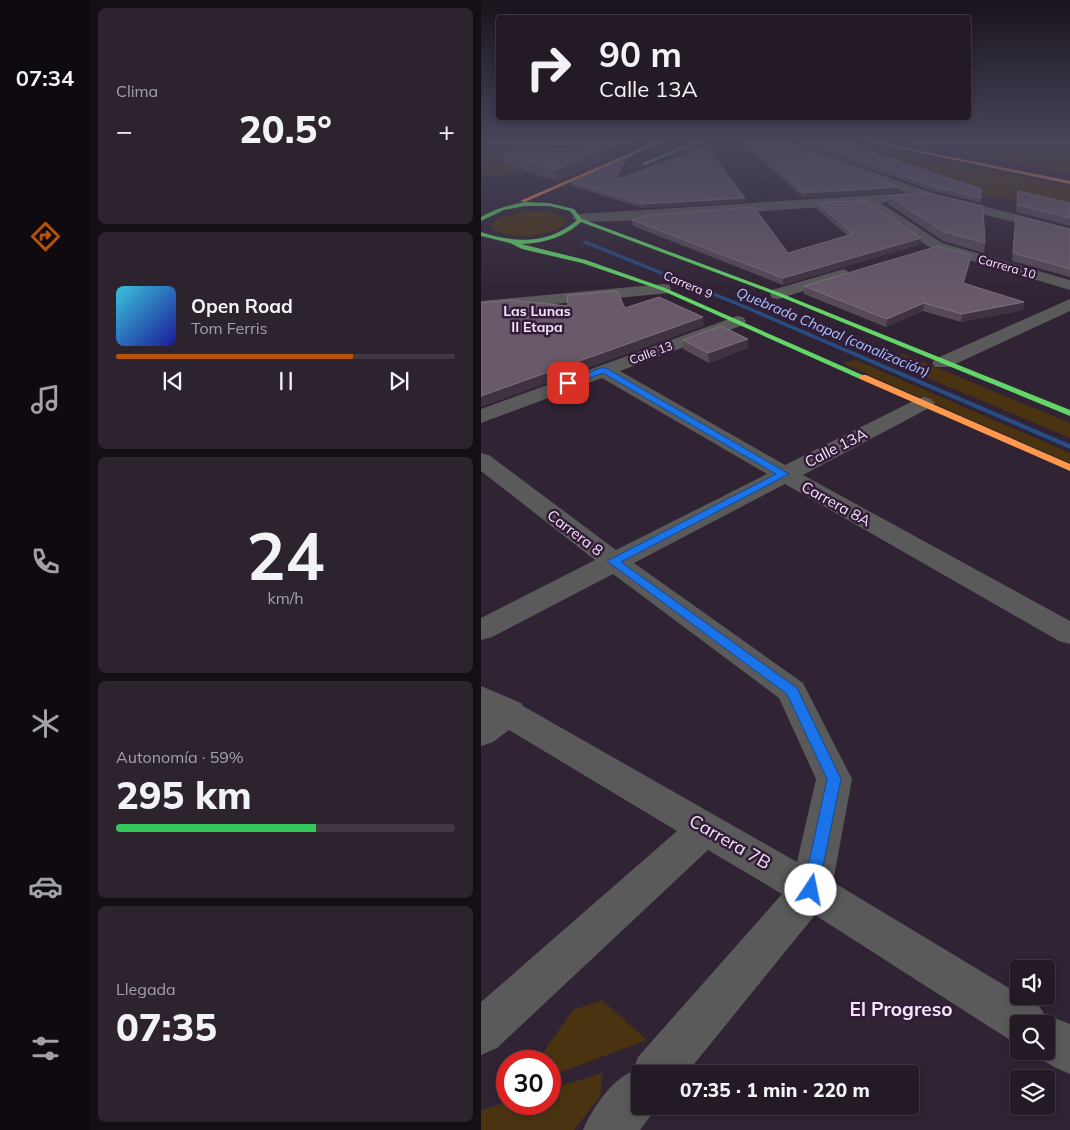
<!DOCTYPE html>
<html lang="es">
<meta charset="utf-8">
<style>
:root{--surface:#241a26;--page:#2c232e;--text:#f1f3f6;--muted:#a3a1a7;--line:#413843;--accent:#b45309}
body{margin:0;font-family:Mulish,sans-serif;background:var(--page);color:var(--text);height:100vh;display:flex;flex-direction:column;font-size:19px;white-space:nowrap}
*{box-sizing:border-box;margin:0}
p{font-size:16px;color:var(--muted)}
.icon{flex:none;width:28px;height:28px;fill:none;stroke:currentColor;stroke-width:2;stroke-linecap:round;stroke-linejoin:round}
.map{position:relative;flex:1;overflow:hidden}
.sheet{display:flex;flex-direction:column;gap:8px;padding:8px;background:#140e15;width:391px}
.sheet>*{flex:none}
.top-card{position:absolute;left:15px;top:15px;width:475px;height:105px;border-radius:5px;box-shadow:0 2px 8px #0003,0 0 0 1px var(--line);background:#241a26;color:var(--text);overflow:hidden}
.tools{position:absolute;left:529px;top:960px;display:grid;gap:10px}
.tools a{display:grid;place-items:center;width:45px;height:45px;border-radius:5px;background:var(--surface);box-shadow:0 2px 8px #0003,0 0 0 1px var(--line);font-size:25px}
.speed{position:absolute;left:15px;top:1050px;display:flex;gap:10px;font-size:25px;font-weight:700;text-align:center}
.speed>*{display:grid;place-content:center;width:65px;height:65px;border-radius:50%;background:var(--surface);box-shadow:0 2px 8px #0003,0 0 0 1px var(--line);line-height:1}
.speed .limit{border:8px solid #d22;background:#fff;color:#111}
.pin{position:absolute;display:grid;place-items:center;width:42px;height:42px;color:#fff;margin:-21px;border-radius:10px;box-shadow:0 2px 8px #0006}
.me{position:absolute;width:55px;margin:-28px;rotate:11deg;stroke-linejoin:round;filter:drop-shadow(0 0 4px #0008)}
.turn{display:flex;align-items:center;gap:18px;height:105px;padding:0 20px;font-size:22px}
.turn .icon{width:65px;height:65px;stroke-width:2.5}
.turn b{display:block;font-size:35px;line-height:42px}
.big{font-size:38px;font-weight:800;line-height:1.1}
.sheet .tile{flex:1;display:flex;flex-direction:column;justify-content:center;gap:8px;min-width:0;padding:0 18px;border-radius:8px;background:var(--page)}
.sheet .dial{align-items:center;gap:0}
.dial b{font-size:65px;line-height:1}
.song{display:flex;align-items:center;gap:15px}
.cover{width:60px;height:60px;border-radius:8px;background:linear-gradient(135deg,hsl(190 70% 55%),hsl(240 70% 35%))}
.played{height:5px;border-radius:2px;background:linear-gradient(90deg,var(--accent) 70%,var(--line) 70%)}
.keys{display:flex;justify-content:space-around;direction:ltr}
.heat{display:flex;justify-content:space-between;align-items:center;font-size:28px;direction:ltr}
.charge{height:8px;border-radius:4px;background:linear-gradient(90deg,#34c759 59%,var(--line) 0)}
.trip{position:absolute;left:150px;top:1065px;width:288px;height:50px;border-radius:5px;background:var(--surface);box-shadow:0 2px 8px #0003,0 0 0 1px var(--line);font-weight:800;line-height:50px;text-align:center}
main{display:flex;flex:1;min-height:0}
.tabs{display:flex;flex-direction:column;width:90px;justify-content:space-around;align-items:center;background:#0e0a0f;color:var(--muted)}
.tabs .icon{width:35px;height:35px}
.tabs .active{color:var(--accent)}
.tabs b{font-size:22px;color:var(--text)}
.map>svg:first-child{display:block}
.green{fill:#4a3311}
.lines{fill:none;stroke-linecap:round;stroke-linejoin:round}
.stream{fill:#284c83;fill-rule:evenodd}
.street{fill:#5a5a5a;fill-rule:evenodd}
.fast{fill:#63d668;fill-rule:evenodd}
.slow{fill:#ff974d;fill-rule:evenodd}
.wall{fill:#574a57}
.shaded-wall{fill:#403341}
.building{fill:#685a69;stroke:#7e707f}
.route{fill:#1a73e8;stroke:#114b97}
.labels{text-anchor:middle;stroke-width:5;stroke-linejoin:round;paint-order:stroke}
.far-street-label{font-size:12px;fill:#f4e5f9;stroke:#331c3a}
.far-neighbourhood-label{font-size:14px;font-weight:bold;fill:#f4e5f9;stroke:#331c3a}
.far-water-label{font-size:14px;font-style:italic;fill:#a4c8fc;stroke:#331c3a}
.street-label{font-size:15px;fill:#f4e5f9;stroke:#331c3a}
.near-street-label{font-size:18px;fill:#f4e5f9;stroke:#331c3a}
.near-neighbourhood-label{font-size:19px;font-weight:bold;fill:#f4e5f9;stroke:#331c3a}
</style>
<main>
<nav class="tabs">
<b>07:34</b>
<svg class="icon active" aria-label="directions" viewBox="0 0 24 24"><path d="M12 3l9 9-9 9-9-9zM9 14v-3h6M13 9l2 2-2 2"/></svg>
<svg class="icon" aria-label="music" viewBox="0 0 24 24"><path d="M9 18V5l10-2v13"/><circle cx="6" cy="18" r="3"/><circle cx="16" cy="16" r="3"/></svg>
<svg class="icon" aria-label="phone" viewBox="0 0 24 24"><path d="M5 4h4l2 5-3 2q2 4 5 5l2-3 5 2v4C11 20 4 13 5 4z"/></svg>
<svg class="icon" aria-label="climate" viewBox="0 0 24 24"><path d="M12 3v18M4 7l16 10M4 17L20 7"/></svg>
<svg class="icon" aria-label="car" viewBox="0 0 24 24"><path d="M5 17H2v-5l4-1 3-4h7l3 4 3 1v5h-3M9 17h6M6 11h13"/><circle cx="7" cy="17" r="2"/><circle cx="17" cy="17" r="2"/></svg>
<svg class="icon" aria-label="filters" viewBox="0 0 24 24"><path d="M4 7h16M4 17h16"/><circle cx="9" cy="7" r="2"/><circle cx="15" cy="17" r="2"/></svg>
</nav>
<section class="sheet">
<div class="tile"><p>Clima</p>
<div class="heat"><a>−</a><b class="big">20.5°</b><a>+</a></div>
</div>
<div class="tile">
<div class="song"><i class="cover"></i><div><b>Open Road</b><p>Tom Ferris</p></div></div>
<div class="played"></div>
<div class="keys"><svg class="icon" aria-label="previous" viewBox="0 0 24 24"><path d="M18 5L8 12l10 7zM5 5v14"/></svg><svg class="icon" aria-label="pause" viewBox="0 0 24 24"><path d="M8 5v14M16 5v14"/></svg><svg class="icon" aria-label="next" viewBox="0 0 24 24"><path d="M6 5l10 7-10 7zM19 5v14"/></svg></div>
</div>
<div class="tile dial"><b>24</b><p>km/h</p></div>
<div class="tile"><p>Autonomía · 59%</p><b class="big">295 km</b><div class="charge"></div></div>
<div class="tile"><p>Llegada</p><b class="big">07:35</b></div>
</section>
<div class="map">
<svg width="589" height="1130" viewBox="0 0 589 1130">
<rect width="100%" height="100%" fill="#302333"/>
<path class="green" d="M0,141H153C119,164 41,173 0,177Z
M343,141H368L589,186V209L540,200L509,197Z
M421,141H589V174Z
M45,211H67L85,219V223C70,239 31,238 12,230L10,224L17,218Z
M423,354L589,423V438L400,358Z
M375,360L589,453V463L361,363Z
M121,1000L166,1040L69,1076V1061H56L92,1010Z
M122,1073L119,1097L93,1130H0V1110L26,1102L69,1104V1089Z"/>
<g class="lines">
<path class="stream" d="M102,241H106L259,303L589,444V449L255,305L102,243Z"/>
<path class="street" d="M290,141H306L451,193L589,228V236L444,200L400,203L461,243L589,280V290L451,249L384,204L141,221L98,222L91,218L98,214L426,193Z
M363,269L371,274L369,277L297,299L291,298L289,294L291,290Z
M182,284L188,285L190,289L188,293L0,311V301Z
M589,299V311L468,367H454L451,363L454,359Z
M256,316L262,317L265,321L262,325L139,371L304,465L436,399L443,397L450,399L454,403L450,407L322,475L589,621V644L578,641L304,484L153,563L322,683L371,779L352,882L538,994V996C547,997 560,1005 563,1014L589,1024V1074L573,1067L549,1052L565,1051V1024H538V1044L529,1040L334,915L205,1074H159V1106H177L159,1130H102C111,1109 130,1080 152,1071L157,1057L301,894L227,850L16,1048L0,1055V1002L196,831L28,730L12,742L0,746V686L40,703L42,706L316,862L335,779L298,698L132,574L11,637L0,640V618L114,560L0,471V453L8,455L135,550L286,474L121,378L0,423V409Z"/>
<path class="fast" d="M214,141H221L164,165L160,164Z
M44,202L68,203L93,209L101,219L299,293L589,410V416L295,295L100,222C82,238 63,243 40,244L105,260L184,288L386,377L385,379H379L180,290L101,263L41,249L29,243L0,236V232C34,243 67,245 96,220L89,211L68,206H44L23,210L0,221V217C14,209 28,205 44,202Z"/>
<path class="slow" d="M177,141H183L44,202L39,201Z
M382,141H392L589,181V184Z
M379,375H385L589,464V471L379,379Z"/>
</g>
<path class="wall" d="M259,141H297L418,192L323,198L260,142Z
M312,141H358L500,198V203L452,191Z
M22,153L135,155L76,181L24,164Z
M145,158V161L137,179L264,198V202L162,208L91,186L90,182Z
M537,191L589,203V226L535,212Z
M407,196L504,243L503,253L462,241L407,204Z
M336,203L440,244L302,285L152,226L151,220L307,253L366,235L336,209Z
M535,216L589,230V277L531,261Z
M489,263L483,283L543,302L542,310L480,322L442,311L405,327L323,294V286Z
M267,339V348L228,363L202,349V340Z"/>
<path class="shaded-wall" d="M134,144L135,155L76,181L74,170Z
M145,158V161L135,183L134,180Z
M419,187L418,192L323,198V193Z
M264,198V202L162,208V204Z
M440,238V244L302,285V278Z
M490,255L489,263L481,290L482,283Z
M543,302L542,310L480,322L481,314Z
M443,303L442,311L405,327L406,319Z
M222,317L223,326L0,407V396Z
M267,339V348L228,363L227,353Z"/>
<path class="building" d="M263,141H297L419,187L323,193Z
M324,141H358L500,189V198L452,186Z
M134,144L74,170L22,153Z
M226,147L264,198L162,204L90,182L145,158L134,180Z
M537,191L589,203V218L536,205Z
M447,193L502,206L504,243L463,232L407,196Z
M384,200L440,238L302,278L151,220L168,215L273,207L307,253L372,234L336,203Z
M535,216L589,230V269L532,253Z
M457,246L490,255L482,283L543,302L481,314L443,303L406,319L323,286Z
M136,291L144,308L178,297L222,317L0,396V303L30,300L87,306L86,295Z
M240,326L267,339L227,353L202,340Z"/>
<linearGradient id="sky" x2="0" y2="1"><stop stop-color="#1a131c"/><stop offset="0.47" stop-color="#48455b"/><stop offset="1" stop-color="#48455b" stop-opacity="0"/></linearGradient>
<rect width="589" height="299" fill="url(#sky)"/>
<path class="route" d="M119,368H125L308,474L140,562L316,688L360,779L336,895L330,897L324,895L322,890L346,779L306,694L126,561L295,474L122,373L90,385L83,383Z"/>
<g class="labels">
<g class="far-street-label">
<text transform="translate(526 267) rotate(16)" y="4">Carrera 10</text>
<text transform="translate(207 285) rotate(23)" y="4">Carrera 9</text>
<text transform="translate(170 353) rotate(-20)" y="4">Calle 13</text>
</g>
<g class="far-neighbourhood-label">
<text x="56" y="316">Las Lunas<tspan x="56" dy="16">II Etapa</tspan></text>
</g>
<g class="far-water-label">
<text transform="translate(352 332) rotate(23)" y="5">Quebrada Chapal (canalización)</text>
</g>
<g class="street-label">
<text transform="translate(355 448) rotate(-27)" y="5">Calle 13A</text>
<text transform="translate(355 504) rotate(29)" y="5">Carrera 8A</text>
<text transform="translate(94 533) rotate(37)" y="5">Carrera 8</text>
</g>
<g class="near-street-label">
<text transform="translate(249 842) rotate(30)" y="6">Carrera 7B</text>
</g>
<g class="near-neighbourhood-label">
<text x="420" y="1016">El Progreso</text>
</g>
</g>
</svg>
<div class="tools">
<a><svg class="icon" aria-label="sound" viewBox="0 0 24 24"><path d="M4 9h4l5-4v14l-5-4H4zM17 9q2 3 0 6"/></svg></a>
<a><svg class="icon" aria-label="search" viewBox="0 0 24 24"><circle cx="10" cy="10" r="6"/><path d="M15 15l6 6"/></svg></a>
<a><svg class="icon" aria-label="layers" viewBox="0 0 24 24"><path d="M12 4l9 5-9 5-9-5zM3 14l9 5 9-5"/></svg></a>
</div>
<div class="speed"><div class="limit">30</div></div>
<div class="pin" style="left:87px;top:383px;background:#d93025"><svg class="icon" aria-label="arrive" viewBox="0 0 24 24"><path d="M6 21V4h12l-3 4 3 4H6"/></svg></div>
<svg class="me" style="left:330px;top:890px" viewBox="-20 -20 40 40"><circle r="19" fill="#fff"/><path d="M0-13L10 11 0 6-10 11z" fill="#1a73e8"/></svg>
<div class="trip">07:35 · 1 min · 220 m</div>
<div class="top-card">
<div class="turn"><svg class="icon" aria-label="right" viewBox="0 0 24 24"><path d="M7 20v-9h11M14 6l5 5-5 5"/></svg><div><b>90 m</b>Calle 13A</div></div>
</div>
</div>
</main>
